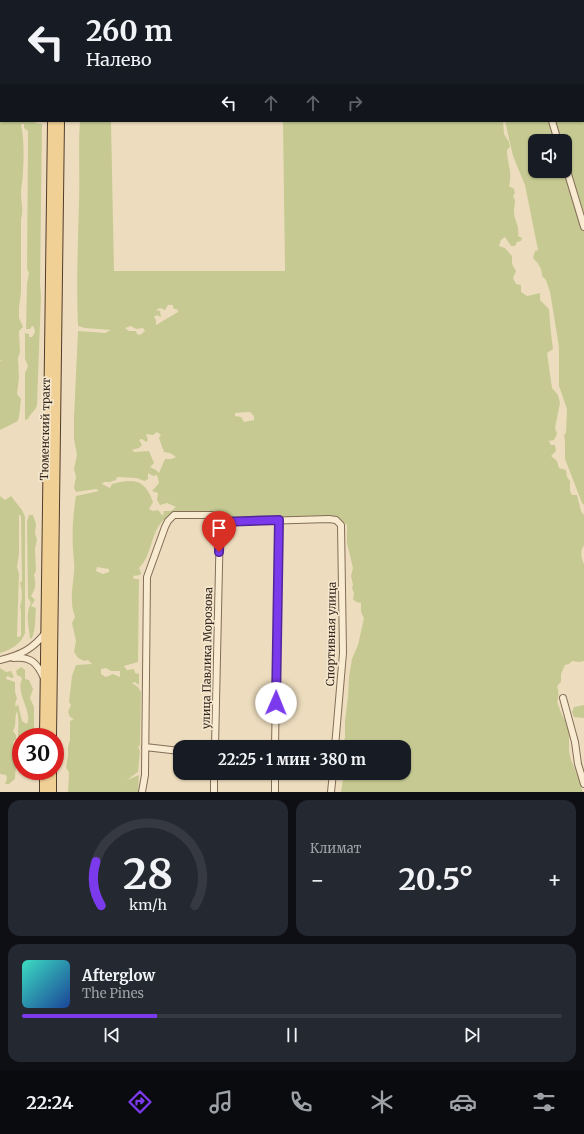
<!DOCTYPE html>
<html lang="ru">
<meta charset="utf-8">
<style>
:root{--surface:#171b24;--page:#242831;--text:#f1f3f6;--muted:#9ea1a6;--line:#363941;--accent:#7c3aed}
body{margin:0;font-family:Merriweather,serif;background:var(--page);color:var(--text);height:100vh;display:flex;flex-direction:column;font-size:15px;white-space:nowrap}
*{box-sizing:border-box;margin:0}
p{font-size:13px;color:var(--muted)}
.icon{flex:none;width:22px;height:22px;fill:none;stroke:currentColor;stroke-width:2;stroke-linecap:round;stroke-linejoin:round}
.map{position:relative;height:792px;overflow:hidden}
.panel{display:flex;flex-direction:column;gap:8px;padding:8px;background:#0d0f14;flex:1}
.panel>*{flex:none}
.top-card{position:absolute;left:0px;top:0px;width:584px;height:122px;box-shadow:0 1px 3px #0004;background:#171b24;color:var(--text);overflow:hidden}
.controls{position:absolute;left:528px;top:134px;display:grid;gap:8px}
.controls a{display:grid;place-items:center;width:44px;height:44px;border-radius:8px;background:var(--surface);box-shadow:0 1px 3px #0004;font-size:20px}
.speed{position:absolute;left:12px;top:728px;display:flex;gap:8px;font-size:20px;font-weight:700;text-align:center}
.speed>*{display:grid;place-content:center;width:52px;height:52px;border-radius:50%;background:var(--surface);box-shadow:0 1px 3px #0004;line-height:1}
.speed .limit{border:6px solid #d22;background:#fff;color:#111}
.pin{position:absolute;display:grid;place-items:center;width:34px;height:34px;color:#fff;margin:-41px -17px;border-radius:50% 50% 50% 0;rotate:-45deg;box-shadow:0 0 4px #0007}
.pin .icon{rotate:45deg}
.me{position:absolute;width:44px;margin:-22px;rotate:1deg;stroke-linejoin:round;filter:drop-shadow(0 0 3px #0008)}
.turn{display:flex;align-items:center;gap:14px;height:84px;padding:0 20px;font-size:18px}
.turn .icon{width:52px;height:52px;stroke-width:2.5}
.turn b{display:block;font-size:28px;line-height:34px}
.lanes{display:flex;align-items:center;height:38px;padding:0 20px;background:#0003;justify-content:center;gap:20px;direction:ltr}
.lanes .off{opacity:.35}
.big{font-size:30px;font-weight:700;line-height:1.1}
.panel .widget{flex:1;display:flex;flex-direction:column;justify-content:center;gap:6px;min-width:0;padding:0 14px;border-radius:12px;background:var(--page)}
.panel .dial{align-items:center;gap:0}
.dial svg{height:104px;overflow:visible;fill:none;stroke:var(--line);stroke-width:7;stroke-linecap:round;text-anchor:middle}
.dial text{fill:var(--text);stroke:none}
.song{display:flex;align-items:center;gap:12px}
.cover{width:48px;height:48px;border-radius:6px;background:linear-gradient(135deg,hsl(170 70% 55%),hsl(220 70% 35%))}
.played{height:4px;border-radius:2px;background:linear-gradient(90deg,var(--accent) 25%,var(--line) 25%)}
.keys{display:flex;justify-content:space-around;direction:ltr}
.heat{display:flex;justify-content:space-between;align-items:center;font-size:22px;direction:ltr}
.panel .tiles{flex:1;display:grid;gap:8px;grid-template-columns:1fr 1fr}
.widget:last-child{grid-column:span 2}
.trip{position:absolute;left:173px;top:740px;width:238px;height:40px;border-radius:12px;background:var(--surface);box-shadow:0 1px 3px #0004;font-weight:700;line-height:40px;text-align:center}
.tabs{display:flex;height:64px;justify-content:space-around;align-items:center;background:#090b0e;color:var(--muted)}
.tabs .icon{width:28px;height:28px}
.tabs .current{color:var(--accent)}
.tabs b{font-size:18px;color:var(--text)}
.map>svg:first-child{display:block}
.green{fill:#c6ca92;fill-rule:evenodd}
.lines{fill:none;stroke-linecap:round;stroke-linejoin:round}
.minor-casing{stroke:#846d57;stroke-width:8}
.major-casing{stroke:#523c2c;stroke-width:10}
.minor{stroke:#f8ebd1;stroke-width:6}
.major{stroke:#f1d095;stroke-width:8}
.route-casing{stroke:#51269a;stroke-width:10}
.route{stroke:#7c3aed;stroke-width:7}
.labels{text-anchor:middle;stroke-width:3.5;stroke-linejoin:round;paint-order:stroke}
.street-label{font-size:11px;fill:#34261c;stroke:#f4e7cd}
</style>
<div class="map">
<svg width="584" height="792" viewBox="0 0 584 792">
<rect width="100%" height="100%" fill="#edddbe"/>
<path class="green" d="M0,0L43,1H1V121H37L35,123L42,124L40,284L41,296L37,405C36,411 30,413 28,419L25,420V373L28,366L25,359V333L29,334V337H32L35,332L34,327L32,326L30,329H26L27,283L29,273L27,269L28,142V131L24,128V124H21C24,139 24,156 23,171C23,179 21,186 21,194C21,203 24,210 21,219V292L19,308V318L23,327L19,331L20,352L18,358L19,378L17,394L21,399C20,406 20,413 18,421L0,430V361L2,360H0Z
M387,0H470L471,1H387Z
M479,0H584V505L582,503L565,459V442L564,435L566,433L567,409L559,386V347L550,292L546,280L542,276C542,268 538,263 533,258L535,251L538,250L525,185L513,156L505,121H583V1ZM535,141H565V171H535Z
M80,121H111L114,271H285L283,121H503L504,134L509,142L510,147L507,150C507,163 513,173 509,186L514,189L515,193L513,196C517,202 514,204 514,211C514,221 520,225 518,236L522,238L521,241L517,242L515,246H511L505,237L501,240L499,246L505,248L512,256V264L516,271L513,278L516,284L521,285V292L527,296L540,293V300L549,309C550,323 551,335 553,349L547,353L552,388L558,395L560,403L555,428L557,434L554,440L549,441L551,445H555L556,451L551,456L557,461L559,468L566,470L567,477L570,481V491L572,495H577L581,511L584,515V545C580,552 581,557 584,564V661L579,662L572,661L569,664L565,665L561,674V682L557,686C559,691 559,696 557,702L562,715L566,722L569,731V751L571,760L576,772L583,792H341L344,773H404V747L342,746L345,738V721L348,696L349,677L352,659L358,645L364,618L361,612V603L356,602L353,599L354,593L352,588L353,585L351,576L353,568L347,543V525C341,518 333,518 324,517L226,518L174,514C149,522 155,553 139,568L141,573L140,575L133,576L134,579H139L138,662L124,666L127,670L134,669L135,673L139,674V685L135,682L132,683L138,687L141,692L140,745L138,747L140,751L138,772L127,780L139,775L138,792H68L69,772L66,768L68,755V747L70,740V721L74,719L70,717L68,712L71,705L69,702L72,676L76,665L92,664L88,660L84,661L78,658L74,652L76,641L72,623L75,617C69,601 73,587 74,571C75,564 73,556 73,549C72,532 73,513 76,496L99,491L96,489L76,492L74,488L76,477L74,469L77,455L74,439V417L78,331L105,333L111,330L85,328L78,326C76,284 78,243 79,201C80,174 78,148 80,121ZM168,305H173V308L178,310V312L156,325V320L154,317L157,315L161,317L160,311L156,310L160,308L165,310ZM131,326L136,329L143,328L145,331L140,335L137,334L136,331H129L125,328ZM250,412L254,416V420L244,422L241,417L235,416V413ZM157,432L161,435L159,438L164,452L170,453L176,457L171,459H165L159,473L156,470L150,467L154,463L149,451L134,452L132,450L139,448L142,445L139,440L142,439L146,442L148,440L146,434L153,435ZM148,473L153,476L157,475L159,483L152,491L158,493L157,500L160,505L167,503L176,507L171,511H164L163,516L158,510L153,511L149,509L153,502C145,479 134,478 112,484L110,488L102,484L104,482H110L116,480L117,477L136,478L145,481L148,479ZM97,567L109,569V572L103,574L96,571ZM106,668L111,671H120V677L113,674L106,677L101,674V669Z
M0,496L5,500L11,496L22,510L25,517V633C20,645 12,649 0,653ZM19,515L21,516L22,581L20,583C22,590 23,599 20,606L21,612V636L17,637L19,574L17,567L19,554Z
M29,515H33L36,524L35,534L37,539L35,549L36,571L34,575C36,584 36,588 31,596L35,600L31,606L36,608C35,618 36,629 32,638L30,639C29,628 25,613 31,603L28,598L27,522Z
M21,667L25,670V679L29,680L33,689L30,698L34,707V737H21V745L18,748C17,736 20,723 17,711C14,718 17,725 13,731L16,735V739L13,742L16,754L19,752L20,755L16,762L15,779L9,784H5L7,779L6,775L0,774V668L6,672L11,671L14,677L12,678L7,676L6,679L15,682V692L17,698L15,704L16,707L18,704L22,721L27,724C33,711 15,694 22,679L21,677L17,675L16,671Z
M584,705V718L574,717L572,712L574,707Z"/>
<g class="lines">
<defs>
<path id="minor" d="M517,0L518,1
M552,121L558,141
M565,164L584,227
M13,658C31,656 37,663 44,678
M0,660C21,655 33,649 46,632
M563,698L575,742L578,764L584,784
M145,747L180,751
M215,747L220,522
M275,747L279,520
M142,792L145,775L147,577L165,527L168,521L174,515H211L215,516L220,522H225L329,519L336,520L341,525L343,653L335,747
M214,792V773
M275,792V773
M331,792L333,773"/>
<path id="major" d="M61,0V1
M53,1V0
M44,737L52,121
M52,737L60,121
M44,792V771
M52,792V771"/>
</defs>
<use href="#minor" class="minor-casing"/>
<use href="#major" class="major-casing"/>
<use href="#minor" class="minor"/>
<use href="#major" class="major"/>
</g>
<g class="lines">
<defs>
<path id="route" d="M219,552L220,522L279,520L276,703"/>
</defs>
<use href="#route" class="route-casing"/>
<use href="#route" class="route"/>
</g>
<g class="labels">
<g class="street-label">
<text transform="translate(45 429) rotate(-89)" y="4">Тюменский тракт</text>
<text transform="translate(331 634) rotate(-89)" y="4">Спортивная улица</text>
<text transform="translate(207 658) rotate(-89)" y="4">улица Павлика Морозова</text>
</g>
</g>
</svg>
<div class="controls">
<a><svg class="icon" aria-label="sound" viewBox="0 0 24 24"><path d="M4 9h4l5-4v14l-5-4H4zM17 9q2 3 0 6"/></svg></a>
</div>
<div class="speed"><div class="limit">30</div></div>
<div class="pin" style="left:219px;top:552px;background:#d93025"><svg class="icon" aria-label="arrive" viewBox="0 0 24 24"><path d="M6 21V4h12l-3 4 3 4H6"/></svg></div>
<svg class="me" style="left:276px;top:703px" viewBox="-20 -20 40 40"><circle r="19" fill="#fff"/><path d="M0-13L10 11 0 6-10 11z" fill="#7c3aed"/></svg>
<div class="trip">22:25 · 1 мин · 380 m</div>
<div class="top-card">
<div class="turn"><svg class="icon" aria-label="left" viewBox="0 0 24 24"><path d="M17 20v-9H6M10 6l-5 5 5 5"/></svg><div><b>260 m</b>Налево</div></div>
<div class="lanes"><svg class="icon" aria-label="left" viewBox="0 0 24 24"><path d="M17 20v-9H6M10 6l-5 5 5 5"/></svg><svg class="icon off" aria-label="ahead" viewBox="0 0 24 24"><path d="M12 20V5M6 11l6-6 6 6"/></svg><svg class="icon off" aria-label="ahead" viewBox="0 0 24 24"><path d="M12 20V5M6 11l6-6 6 6"/></svg><svg class="icon off" aria-label="right" viewBox="0 0 24 24"><path d="M7 20v-9h11M14 6l5 5-5 5"/></svg></div>
</div>
</div>
<section class="panel">
<div class="tiles">
<div class="widget dial"><svg viewBox="0 0 100 80">
<path d="M14 69A42 42 0 1 1 86 69"/>
<path d="M14 69A42 42 0 0 1 10 35" stroke="#7c3aed"/>
<text x="50" y="56" font-size="32" font-weight="700">28</text>
<text x="50" y="72" font-size="11">km/h</text>
</svg></div>
<div class="widget"><p>Климат</p>
<div class="heat"><a>−</a><b class="big">20.5°</b><a>+</a></div>
</div>
<div class="widget">
<div class="song"><i class="cover"></i><div><b>Afterglow</b><p>The Pines</p></div></div>
<div class="played"></div>
<div class="keys"><svg class="icon" aria-label="previous" viewBox="0 0 24 24"><path d="M18 5L8 12l10 7zM5 5v14"/></svg><svg class="icon" aria-label="pause" viewBox="0 0 24 24"><path d="M8 5v14M16 5v14"/></svg><svg class="icon" aria-label="next" viewBox="0 0 24 24"><path d="M6 5l10 7-10 7zM19 5v14"/></svg></div>
</div>
</div>
</section>
<nav class="tabs">
<b>22:24</b>
<svg class="icon current" aria-label="directions" viewBox="0 0 24 24"><path d="M12 3l9 9-9 9-9-9zM9 14v-3h6M13 9l2 2-2 2"/></svg>
<svg class="icon" aria-label="music" viewBox="0 0 24 24"><path d="M9 18V5l10-2v13"/><circle cx="6" cy="18" r="3"/><circle cx="16" cy="16" r="3"/></svg>
<svg class="icon" aria-label="phone" viewBox="0 0 24 24"><path d="M5 4h4l2 5-3 2q2 4 5 5l2-3 5 2v4C11 20 4 13 5 4z"/></svg>
<svg class="icon" aria-label="climate" viewBox="0 0 24 24"><path d="M12 3v18M4 7l16 10M4 17L20 7"/></svg>
<svg class="icon" aria-label="car" viewBox="0 0 24 24"><path d="M5 17H2v-5l4-1 3-4h7l3 4 3 1v5h-3M9 17h6M6 11h13"/><circle cx="7" cy="17" r="2"/><circle cx="17" cy="17" r="2"/></svg>
<svg class="icon" aria-label="filters" viewBox="0 0 24 24"><path d="M4 7h16M4 17h16"/><circle cx="9" cy="7" r="2"/><circle cx="15" cy="17" r="2"/></svg>
</nav>
